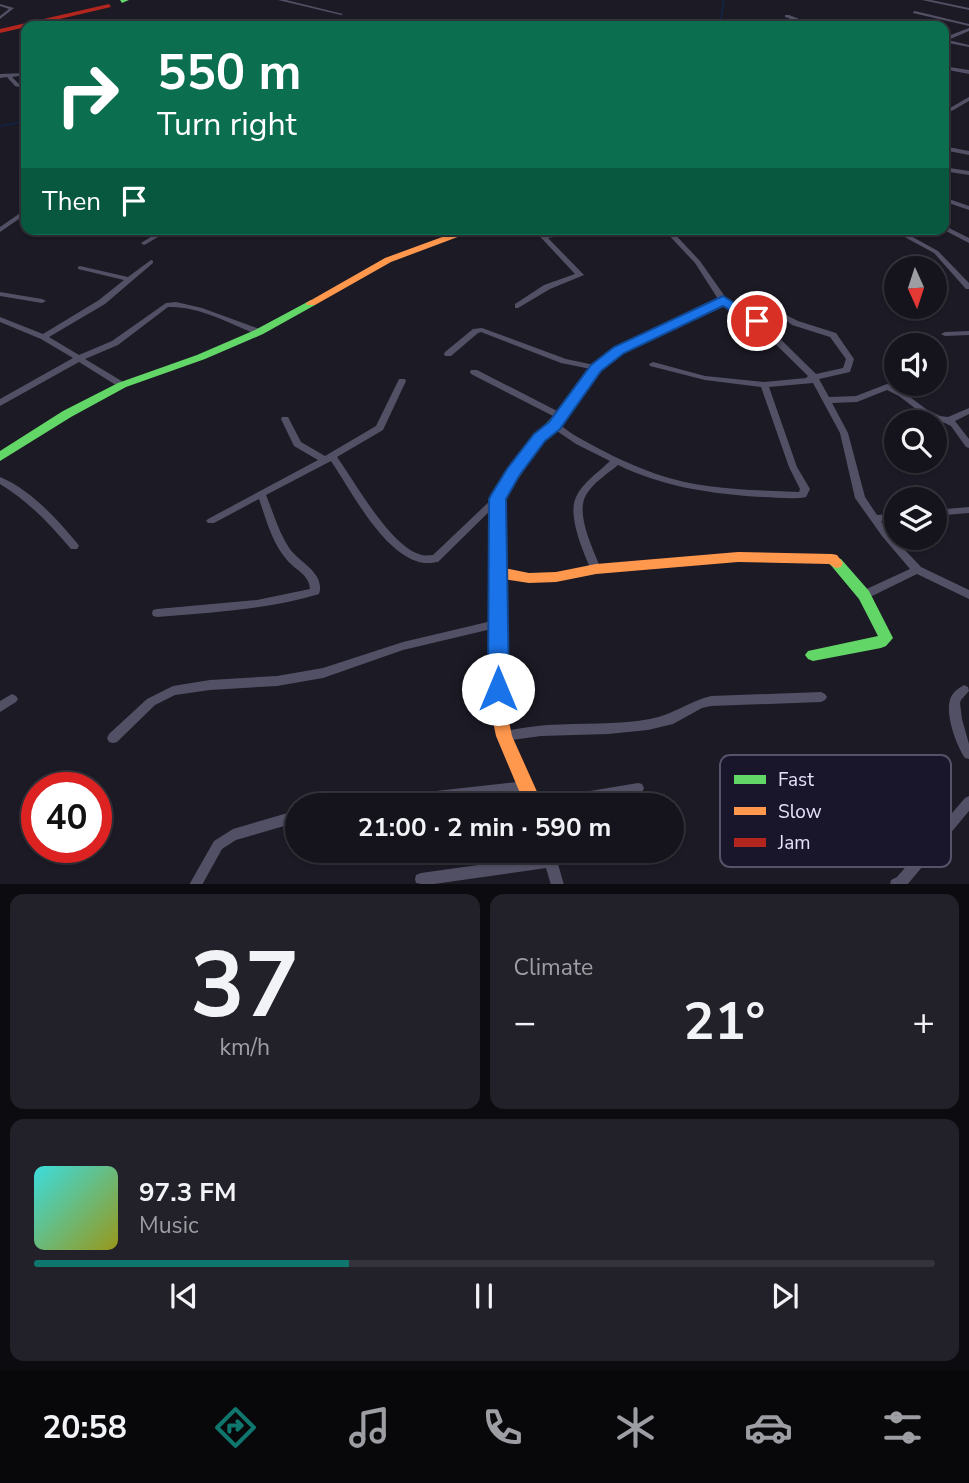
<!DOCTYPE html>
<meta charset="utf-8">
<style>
:root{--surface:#15141c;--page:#222129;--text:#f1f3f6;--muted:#9d9ea3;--line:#34333b;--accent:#0f766e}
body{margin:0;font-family:"Nunito Sans",sans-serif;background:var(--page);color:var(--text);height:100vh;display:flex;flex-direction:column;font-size:26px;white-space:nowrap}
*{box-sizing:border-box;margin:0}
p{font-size:23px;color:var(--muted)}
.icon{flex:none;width:38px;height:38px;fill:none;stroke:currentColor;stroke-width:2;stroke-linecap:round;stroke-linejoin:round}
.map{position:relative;height:884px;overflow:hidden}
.details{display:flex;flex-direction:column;gap:10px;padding:10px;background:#0c0b0f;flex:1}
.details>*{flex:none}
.guide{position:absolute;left:21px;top:21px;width:928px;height:214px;border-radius:14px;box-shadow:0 2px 5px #0004,0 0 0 2px var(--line);background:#0b6e4f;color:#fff;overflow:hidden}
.needle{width:46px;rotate:177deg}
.tools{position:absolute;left:884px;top:256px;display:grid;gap:14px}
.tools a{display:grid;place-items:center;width:63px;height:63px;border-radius:50%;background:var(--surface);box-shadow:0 2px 5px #0004,0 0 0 2px var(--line);font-size:35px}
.speed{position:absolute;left:21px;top:772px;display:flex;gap:14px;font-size:35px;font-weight:700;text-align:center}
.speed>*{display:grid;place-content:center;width:91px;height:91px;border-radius:50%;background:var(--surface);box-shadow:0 2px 5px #0004,0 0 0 2px var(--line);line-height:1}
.speed .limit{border:10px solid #d22;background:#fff;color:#111}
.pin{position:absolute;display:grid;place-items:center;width:60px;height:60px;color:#fff;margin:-30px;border:4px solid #fff;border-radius:50%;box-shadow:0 2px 7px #0007}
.me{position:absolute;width:77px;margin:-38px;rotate:0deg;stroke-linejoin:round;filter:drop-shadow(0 0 5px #0008)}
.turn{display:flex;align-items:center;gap:24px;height:147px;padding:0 21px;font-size:32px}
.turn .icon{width:91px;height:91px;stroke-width:2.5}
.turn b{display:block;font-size:49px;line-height:60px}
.then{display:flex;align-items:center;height:66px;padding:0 21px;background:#0003;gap:14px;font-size:26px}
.big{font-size:52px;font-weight:700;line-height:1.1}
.details .widget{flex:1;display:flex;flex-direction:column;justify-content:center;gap:10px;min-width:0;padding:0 24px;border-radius:14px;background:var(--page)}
.details .dial{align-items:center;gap:0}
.dial b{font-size:91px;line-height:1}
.song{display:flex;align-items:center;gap:21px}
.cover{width:84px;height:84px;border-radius:10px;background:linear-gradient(135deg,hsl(180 70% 55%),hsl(60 70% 35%))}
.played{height:7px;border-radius:4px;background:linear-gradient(90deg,var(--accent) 35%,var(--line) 35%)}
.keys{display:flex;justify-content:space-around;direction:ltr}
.heat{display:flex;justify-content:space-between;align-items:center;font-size:38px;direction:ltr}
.details .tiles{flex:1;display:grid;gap:10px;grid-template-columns:1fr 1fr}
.widget:last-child{grid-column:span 2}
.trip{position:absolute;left:285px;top:793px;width:399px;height:70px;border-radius:35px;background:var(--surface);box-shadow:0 2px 5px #0004,0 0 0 2px var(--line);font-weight:700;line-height:70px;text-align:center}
.menu{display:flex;height:112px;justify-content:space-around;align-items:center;background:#08080b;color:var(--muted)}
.menu .icon{width:49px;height:49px}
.menu .current{color:var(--accent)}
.menu b{font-size:32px;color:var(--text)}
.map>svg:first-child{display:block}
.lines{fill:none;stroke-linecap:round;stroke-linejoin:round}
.stream{stroke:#142241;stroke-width:2}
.street{fill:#525064;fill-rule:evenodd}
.fast{fill:#63d668;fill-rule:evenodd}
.slow{fill:#ff974d;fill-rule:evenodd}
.jam{fill:#b3261e;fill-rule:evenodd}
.route{fill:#1a73e8;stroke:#114b97;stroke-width:2}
.key{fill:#19152a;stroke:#565269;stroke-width:2}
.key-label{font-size:19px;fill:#e6e2fb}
</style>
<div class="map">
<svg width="969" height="885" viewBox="0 0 969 885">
<rect width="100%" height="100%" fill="#1c1a25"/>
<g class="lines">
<path class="stream" d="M720,26L724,0
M0,126L26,121"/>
<path class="street" d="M278,0H286L343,14L341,15Z
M922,0H931L969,8V10Z
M0,4L14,8L0,19V16L9,9L0,6Z
M915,11L969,24V26L913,13V12Z
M785,15H789L817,26H811L785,17Z
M969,28V31L948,40L969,45V47L943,42V38Z
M943,66L969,70V74L943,69Z
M26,73V75L12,77L19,84L26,85V89L15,86L7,77L0,78V74Z
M969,97V101L943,116V112Z
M943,146L969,151V155L943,150Z
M943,167L969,171V175L943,171Z
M943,197L969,206V210L943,201Z
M26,209V214L0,232V227Z
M943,225L969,238V243L942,229Z
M164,229H172L146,244L144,245L141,243Z
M533,229H540L545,235L577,229H593L590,231L548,238L584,275L550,289L518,308H515V304L544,285L575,274Z
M663,229H670L700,261L726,298L760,319L816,374L843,368L846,359L830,337L792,325L782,317L786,315L798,321L836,333L854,359L850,372L819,379L829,397L856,396L887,384L898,388L926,409L940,416L948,417L969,408V414L955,421L969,439V448L966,447L951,426L945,423L928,418L899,396L887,390L857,402L832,403L848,433L865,497L877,515L896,514V520L881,521L888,532L921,567L969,590V599L917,574L868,598L864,599L860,598L859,595L860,592L910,569L882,536L855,498L840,433L813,383L769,387L797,467L810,489L806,497C792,500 777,497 762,497C712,494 663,487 618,465C607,474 593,483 586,495C575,514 594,551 601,569L600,572L596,573L592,572C584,554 567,516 576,497C583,482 599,472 610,461L576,444L551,427L550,425L551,423C560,423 566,430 574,435C600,450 628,464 656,474C702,490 752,490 799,492L800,489L789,467L761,387L705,380L650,366L649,364L653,362L705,376L764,382L806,378L808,376L754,323L720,302L695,263Z
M890,229H898L938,251L969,283V289H966L934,253Z
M151,260L153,261V263L105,304L49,337L79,355L112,341L166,303L176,302L202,308L262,330L263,332L262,334H256C228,323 199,306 168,307L118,345L85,359L125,383L126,385L125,387H119L79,362L0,406V399L73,358L41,339L0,322V317L43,334L99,300L124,280L78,269V267L80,266L128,277Z
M0,292L42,299L46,301L42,303L0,296Z
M482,328L566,359L599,366L600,368L596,370L561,363L481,332L478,333L451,356H445L444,354L445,352L473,329Z
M969,331V335L945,336L941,334L945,332Z
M471,370H477L563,414L564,416L560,419L557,418L471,374L470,372Z
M399,379H405L406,381L383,430L337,457C355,482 391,548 422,555C425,556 429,555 433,555L494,497H500L502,499L500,501L438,562C432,563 423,564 416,561C380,548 352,492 331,461L266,495C273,512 278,530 288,546C297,562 326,572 319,594C266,610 212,612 157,617L153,616L152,613L153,610L157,609L257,600L310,589C309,574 295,570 287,560C272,543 266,519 259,499L214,523H208L206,521L208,519L318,460L294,446L281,419L282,417H288L301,442L325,456L376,426Z
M0,477C31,490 56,518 77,543L79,546L77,549H71C50,524 28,501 0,484Z
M969,507V513L934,516V510Z
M496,620L500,621L501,624L500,627L403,650L323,678L277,686L210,690L175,695L155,705L117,742L113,743L109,742L107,738L109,734L147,699L173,686L210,680L277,676L323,668L403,642Z
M964,685L968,687L969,691L961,700L960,703L962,719L969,744V759L965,758C956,745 944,712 951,697C954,691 959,688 964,685Z
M821,692L825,694L827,697L825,700L821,702L711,706L702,708L673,724L648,730L608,734L541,736L504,741L500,740L498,736L500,732L504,731C518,729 533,726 547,725C582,723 616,725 650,719C673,715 689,701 711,696Z
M12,694L16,696L18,699L16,702L0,712V701Z
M525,781L529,782L531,786L529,790L525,791L411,805H358L360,801L364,799Z
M638,783L642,784L644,788L642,792L638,793L574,805H536L538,801L542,799Z
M969,796V811L907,885H890L891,880L897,877L965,798Z
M298,810V822L236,840L222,849L202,885H189L214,841L233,829Z
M541,850H554L564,885H551L546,868L427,885L416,883L415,879L416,875L421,873L542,856Z"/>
<path class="fast" d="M120,0H129L122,3Z
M723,297L728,300L727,302C686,325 637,337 602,369C580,388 569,417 547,437H539L537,434L539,431L554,415L586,371L608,353L639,336Z
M311,300L315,301V305L263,334L205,359L126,387L71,417L0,461V451L63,411L118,383L197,355L255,330Z
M836,558L841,559L869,591L893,638L886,646L881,648L813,661L808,659L805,655L808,651L878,636L859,599L829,563L831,559Z"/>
<path class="slow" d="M464,229H479L391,262L315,305H307L306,303L385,258Z
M543,430L549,434L504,499V568L529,573L556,572L596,564L738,552L832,554L837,555L843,563L841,567L836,568L829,564L738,562L596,574L556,582L529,583L504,579L506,707L512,736L543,805H525L496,736L490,707V499L539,431Z"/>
<path class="jam" d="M109,4L111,7L0,33V29Z"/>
</g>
<path class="route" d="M723,296L764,321L757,325L752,324L723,306L624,353L601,371L560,429L545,441L519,476L506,499L509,689L506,695L498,697L491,695L488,689L489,499L491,495L507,469L534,434L549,422L591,365L614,347Z"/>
<rect x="720" y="755" width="231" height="112" rx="10" class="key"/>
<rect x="734" y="775" width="32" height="9" fill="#63d668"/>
<rect x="734" y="807" width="32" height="8" fill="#ff974d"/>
<rect x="734" y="838" width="32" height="9" fill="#b3261e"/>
<g class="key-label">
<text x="778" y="786">Fast</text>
<text x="778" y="818">Slow</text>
<text x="778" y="849">Jam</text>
</g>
</svg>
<div class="tools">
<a><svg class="needle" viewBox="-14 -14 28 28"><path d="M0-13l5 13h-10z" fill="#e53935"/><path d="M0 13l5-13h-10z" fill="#9d9ea3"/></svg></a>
<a><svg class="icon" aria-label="sound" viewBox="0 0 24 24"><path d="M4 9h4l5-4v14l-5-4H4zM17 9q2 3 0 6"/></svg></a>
<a><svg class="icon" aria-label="search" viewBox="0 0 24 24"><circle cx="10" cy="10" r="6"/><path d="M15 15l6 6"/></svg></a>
<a><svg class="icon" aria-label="layers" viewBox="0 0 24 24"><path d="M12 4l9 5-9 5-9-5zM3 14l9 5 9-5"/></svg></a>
</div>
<div class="speed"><div class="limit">40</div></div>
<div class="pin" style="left:757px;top:321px;background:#d93025"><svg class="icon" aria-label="arrive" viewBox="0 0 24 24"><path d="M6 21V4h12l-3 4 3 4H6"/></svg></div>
<svg class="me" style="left:498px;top:689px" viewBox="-20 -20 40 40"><circle r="19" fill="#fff"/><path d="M0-13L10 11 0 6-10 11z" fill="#1a73e8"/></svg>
<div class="trip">21:00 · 2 min · 590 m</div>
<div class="guide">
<div class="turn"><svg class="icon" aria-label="right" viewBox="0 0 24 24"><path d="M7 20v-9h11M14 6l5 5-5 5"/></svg><div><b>550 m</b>Turn right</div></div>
<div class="then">Then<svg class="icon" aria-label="arrive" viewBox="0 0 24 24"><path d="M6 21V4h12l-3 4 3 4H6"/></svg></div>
</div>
</div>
<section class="details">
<div class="tiles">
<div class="widget dial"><b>37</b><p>km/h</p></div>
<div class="widget"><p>Climate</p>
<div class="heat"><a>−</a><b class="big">21°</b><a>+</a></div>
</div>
<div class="widget">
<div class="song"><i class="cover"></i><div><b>97.3 FM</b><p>Music</p></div></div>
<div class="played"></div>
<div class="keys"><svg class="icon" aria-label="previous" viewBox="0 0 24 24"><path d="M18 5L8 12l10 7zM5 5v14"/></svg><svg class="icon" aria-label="pause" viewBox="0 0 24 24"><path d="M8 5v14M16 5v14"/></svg><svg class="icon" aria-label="next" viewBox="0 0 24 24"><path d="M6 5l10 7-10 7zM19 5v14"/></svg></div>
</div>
</div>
</section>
<nav class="menu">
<b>20:58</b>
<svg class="icon current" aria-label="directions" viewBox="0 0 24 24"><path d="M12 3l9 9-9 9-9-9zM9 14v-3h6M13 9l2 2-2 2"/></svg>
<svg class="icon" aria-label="music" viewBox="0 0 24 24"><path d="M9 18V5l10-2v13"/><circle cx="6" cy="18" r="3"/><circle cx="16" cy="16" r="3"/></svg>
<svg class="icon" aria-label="phone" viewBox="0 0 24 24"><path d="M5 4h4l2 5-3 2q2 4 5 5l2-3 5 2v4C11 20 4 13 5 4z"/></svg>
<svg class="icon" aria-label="climate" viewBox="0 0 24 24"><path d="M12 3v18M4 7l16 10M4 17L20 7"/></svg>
<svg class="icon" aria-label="car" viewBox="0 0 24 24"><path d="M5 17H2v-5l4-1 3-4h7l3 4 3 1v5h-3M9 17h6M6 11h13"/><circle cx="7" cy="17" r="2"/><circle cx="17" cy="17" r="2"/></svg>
<svg class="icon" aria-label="filters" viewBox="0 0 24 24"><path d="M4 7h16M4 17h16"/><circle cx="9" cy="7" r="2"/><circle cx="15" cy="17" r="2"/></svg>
</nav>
